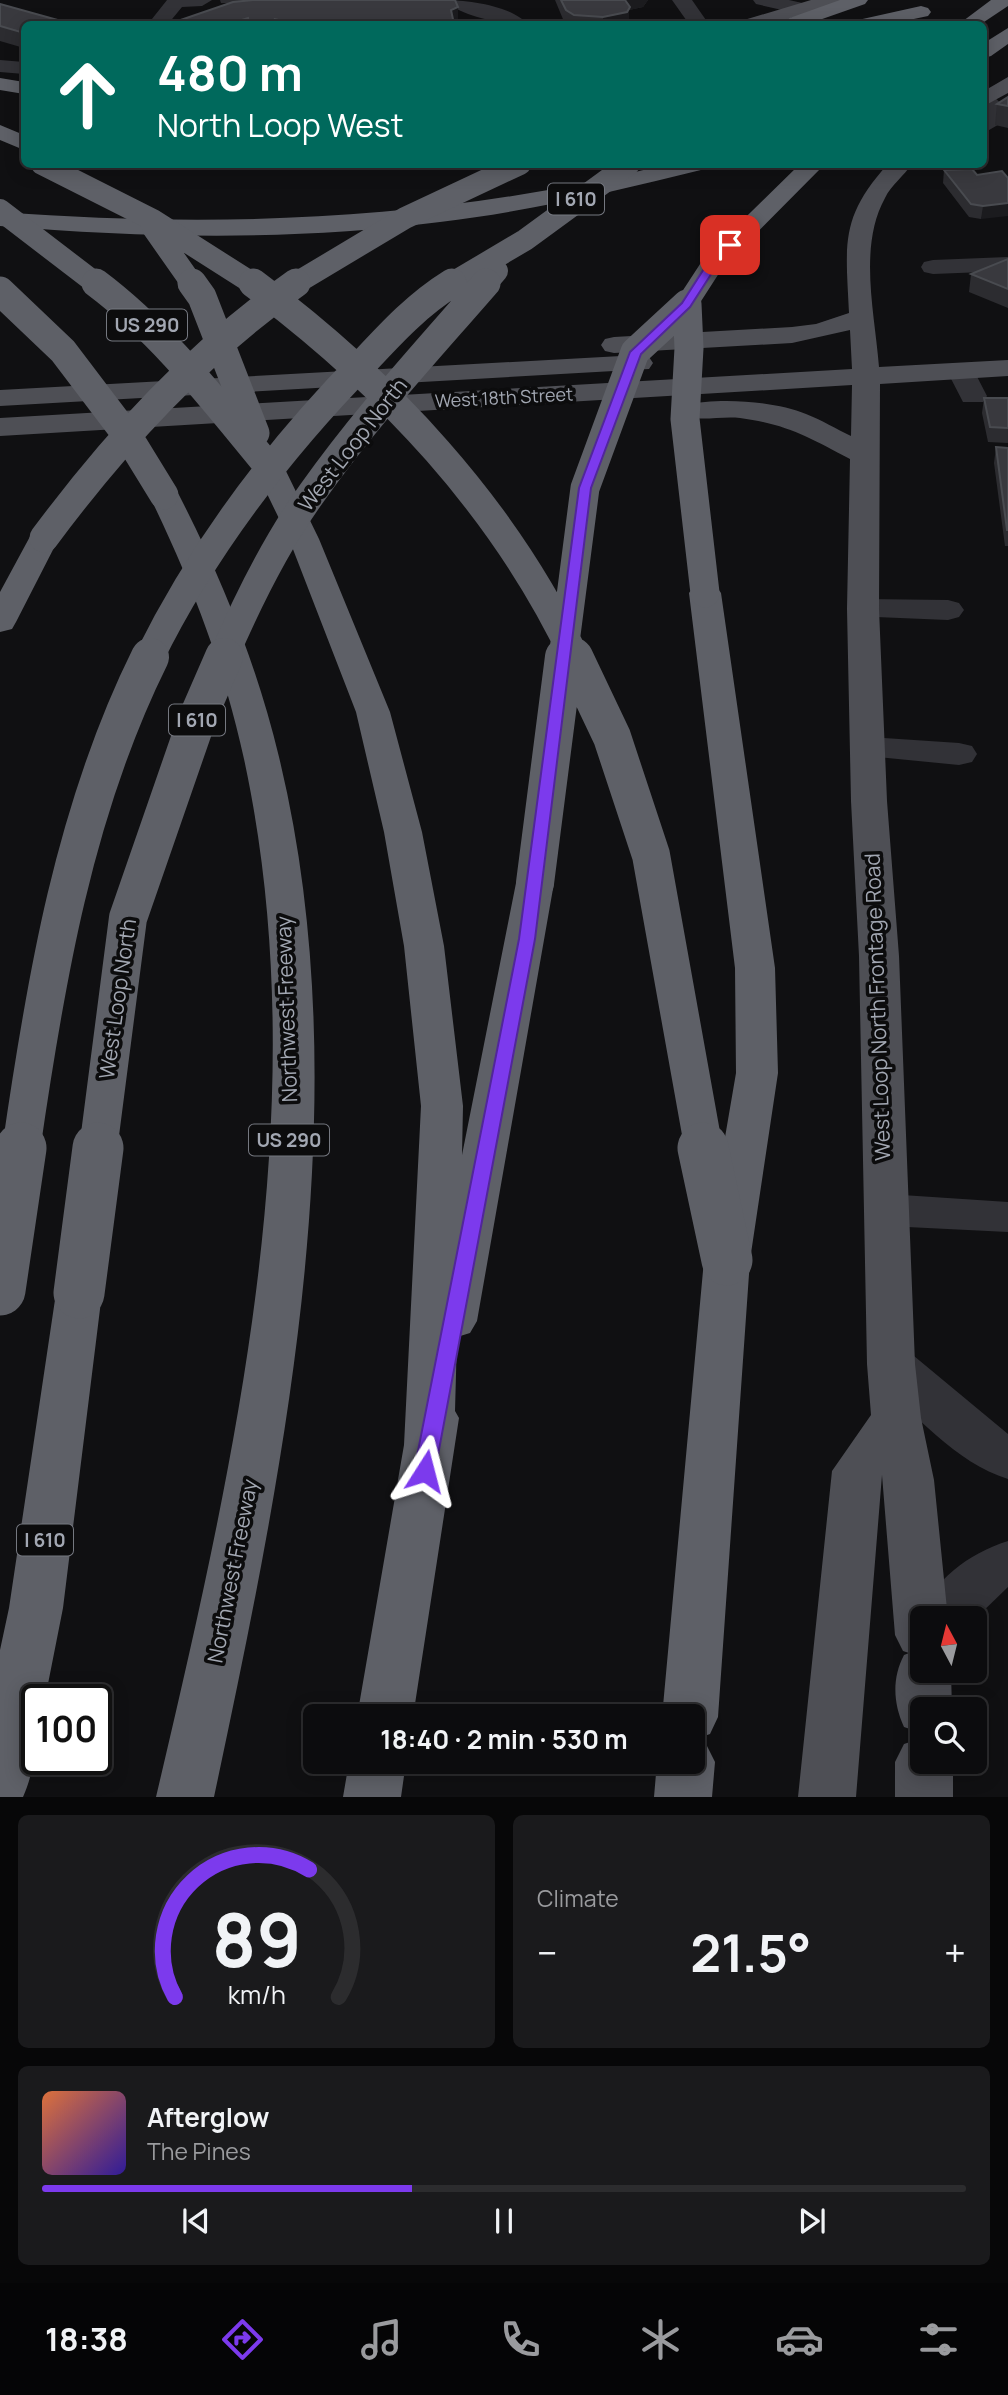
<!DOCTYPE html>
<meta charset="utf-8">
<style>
:root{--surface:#0c0c0e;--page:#1a1a1c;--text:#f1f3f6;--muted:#9a9b9e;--line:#2c2c2e;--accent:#7c3aed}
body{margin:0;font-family:Manrope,sans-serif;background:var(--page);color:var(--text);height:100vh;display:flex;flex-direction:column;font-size:26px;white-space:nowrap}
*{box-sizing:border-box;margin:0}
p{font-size:23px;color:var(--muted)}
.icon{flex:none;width:38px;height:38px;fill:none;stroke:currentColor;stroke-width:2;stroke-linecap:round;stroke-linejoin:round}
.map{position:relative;height:1797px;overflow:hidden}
.side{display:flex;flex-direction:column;gap:18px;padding:18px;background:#070708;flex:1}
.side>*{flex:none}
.banner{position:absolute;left:21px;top:21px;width:966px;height:147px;border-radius:10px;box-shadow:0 4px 18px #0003,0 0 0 2px var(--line);background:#00695c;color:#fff;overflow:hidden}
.needle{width:46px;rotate:353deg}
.controls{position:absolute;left:910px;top:1606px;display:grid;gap:14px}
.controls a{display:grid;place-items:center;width:77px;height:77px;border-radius:10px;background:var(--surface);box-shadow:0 4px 18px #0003,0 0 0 2px var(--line);font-size:35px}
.speed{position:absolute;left:21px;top:1684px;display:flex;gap:14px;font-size:35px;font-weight:700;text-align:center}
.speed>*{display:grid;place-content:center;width:91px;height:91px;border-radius:50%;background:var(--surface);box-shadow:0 4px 18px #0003,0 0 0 2px var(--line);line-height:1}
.speed .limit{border:4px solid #111;border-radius:10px;background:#fff;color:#111}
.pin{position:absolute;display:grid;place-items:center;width:60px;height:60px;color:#fff;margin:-30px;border-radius:14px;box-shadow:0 4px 10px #0006}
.me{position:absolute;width:77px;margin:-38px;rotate:9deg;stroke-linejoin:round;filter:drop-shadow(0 0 5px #0008)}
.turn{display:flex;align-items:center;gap:24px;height:147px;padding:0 21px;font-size:32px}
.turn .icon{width:91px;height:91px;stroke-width:2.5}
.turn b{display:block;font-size:49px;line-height:60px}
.big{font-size:52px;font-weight:700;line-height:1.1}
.side .card{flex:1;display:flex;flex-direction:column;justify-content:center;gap:10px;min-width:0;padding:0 24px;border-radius:10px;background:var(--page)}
.side .dial{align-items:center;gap:0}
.dial svg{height:182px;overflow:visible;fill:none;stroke:var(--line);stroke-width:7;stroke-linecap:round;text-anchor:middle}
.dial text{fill:var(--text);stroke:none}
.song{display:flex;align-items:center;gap:21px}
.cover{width:84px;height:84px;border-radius:10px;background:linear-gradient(135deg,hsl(20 70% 55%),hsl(250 70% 35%))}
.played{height:7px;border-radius:4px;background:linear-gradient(90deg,var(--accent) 40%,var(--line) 40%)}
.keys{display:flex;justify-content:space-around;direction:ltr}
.heat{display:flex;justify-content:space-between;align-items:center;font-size:38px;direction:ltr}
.side .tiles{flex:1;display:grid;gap:18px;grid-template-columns:1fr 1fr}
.card:last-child{grid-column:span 2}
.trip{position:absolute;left:303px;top:1704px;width:402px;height:70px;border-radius:10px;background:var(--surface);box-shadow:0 4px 18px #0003,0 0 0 2px var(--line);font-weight:700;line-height:70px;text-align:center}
.menu{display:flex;height:112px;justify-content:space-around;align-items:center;background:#050506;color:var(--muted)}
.menu .icon{width:49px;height:49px}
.menu .on{color:var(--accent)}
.menu b{font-size:32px;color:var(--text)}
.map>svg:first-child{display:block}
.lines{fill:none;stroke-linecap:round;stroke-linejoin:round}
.minor{fill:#323237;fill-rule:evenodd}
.major{fill:#4e4f55;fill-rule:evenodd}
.highway{fill:#5e6067;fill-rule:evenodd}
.highway-bridge-far3{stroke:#5e6067;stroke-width:22}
.highway-bridge-far2{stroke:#5e6067;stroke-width:29}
.highway-bridge-far1{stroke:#5e6067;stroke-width:38}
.highway-bridge{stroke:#5e6067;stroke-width:51}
.wall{fill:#2c2c30}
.shaded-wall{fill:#1b1b1e}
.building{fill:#39393e;stroke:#494b50;stroke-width:2}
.route{fill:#7c3aed;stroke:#51269a;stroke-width:2}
.labels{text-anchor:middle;stroke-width:7;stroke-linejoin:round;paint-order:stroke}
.far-street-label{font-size:18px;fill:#a2a7b2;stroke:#0c0c0d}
.shield{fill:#0c0c0d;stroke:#757880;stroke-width:2}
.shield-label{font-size:19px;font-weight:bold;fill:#a2a7b2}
.street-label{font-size:21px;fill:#a2a7b2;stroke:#0c0c0d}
</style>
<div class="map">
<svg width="1008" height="1797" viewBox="0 0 1008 1797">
<rect width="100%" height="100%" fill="#101012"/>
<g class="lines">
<path class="minor" d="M167,0H212L202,6L182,7L168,24H148Z
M445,0C467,0 513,6 527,24C507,26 458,16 445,0Z
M672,0H692L708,23L689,24Z
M753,0H789L811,5L814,9L804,15L756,4Z
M0,60L24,62V74L0,72Z
M984,94L992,95L1008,110V119L984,133V116L987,114L984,111Z
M1008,257V271L933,274L924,272L921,267L924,262L933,260Z
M961,363L971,365L987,396L983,402H963L947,371L951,365Z
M863,599L948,600L959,603L964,610L959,617L948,620L852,616L847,609L852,602Z
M869,737L959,743L972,746L977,754L972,762L959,765L857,755L851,748L857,741Z
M887,1194L1008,1202V1232L887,1226L871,1221L864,1210L871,1199Z
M891,1346L908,1351L1008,1434V1479C956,1463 914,1413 874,1377L867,1364L874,1351Z
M1008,1541V1587L975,1619H922V1631L916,1619C935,1580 967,1554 1008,1541Z"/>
<path class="major" d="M811,0H842L839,4L770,24H741L744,20Z
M1008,77V93L984,106V91Z
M888,164H912C904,176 891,185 885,198C858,247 875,314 879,367L1008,360V376L880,384L879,609L887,801L899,956L915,1364L921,1418L934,1480L948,1619H922V1671H951L952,1710H922V1733L904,1727C893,1703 892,1678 904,1655L909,1653L903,1651L895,1635L882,1475L856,1797H798L832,1471L871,1415L867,1364L859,956L851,801L847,609L850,459C810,438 787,424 740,418C722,416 704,421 686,417L682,411L686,405C719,397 775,401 806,414C822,420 836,429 851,436L852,385L0,436V418L852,369L850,330L792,343L614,353L605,351L601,345L605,339L614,337L792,327L816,324L849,313C846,245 839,218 888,164Z
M639,355L649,357L653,363L649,369L0,406V390Z
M922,1738V1762H953V1797H895V1762L904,1744Z"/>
<path class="highway" d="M840,0H868L865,4L808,24H781L784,20Z
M991,0H1008V6L981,24H959Z
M921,6L928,8L931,12L928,16L890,24H855L858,20Z
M1008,28V44L991,56L984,58V43Z
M0,78L24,82V94L0,90Z
M0,125L24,135V150L0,140Z
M668,164H708L705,169C617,191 530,211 440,222C293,241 147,238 0,226V212C226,229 448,220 668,164Z
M800,164H825L723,267L696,309H678L674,304L704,258Z
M269,458L279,461L284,467L319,539L390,712L422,832L444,946L463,1106L462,1155L516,883L522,875L535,872L548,875L554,883L477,1321L470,1333L457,1337L455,1411L459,1418L413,1717H357L404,1445L421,1106L404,946L384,832L356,712L289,539L254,467L259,461Z
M164,486L175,489L179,495C222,579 257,665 279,757C361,1096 285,1463 214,1797H156C235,1461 318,1102 244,759C224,666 190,579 149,495L153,489Z
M44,529L55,531L59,538L16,622L12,629L0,632V592L33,531Z
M705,583L716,586L721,593L775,968L778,1073L750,1260L718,1717L710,1734L693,1740L706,1744L715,1762L712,1797H654L657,1762H693V1717H662L704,1260L736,1073L735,968L689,593L694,586Z
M79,1276L96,1281L102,1293L63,1608L45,1699H37C37,1732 37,1766 23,1797H0V1650L9,1608L56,1293L62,1281Z
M349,1762H406L401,1797H343Z"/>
<path class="highway-bridge-far3" d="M42,164L153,220L255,285
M0,210L98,285
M153,228L193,285
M293,285L405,218L520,164
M449,285L525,240L629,164
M485,285L497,271"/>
<path class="highway-bridge-far2" d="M96,283C164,334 215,402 269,467
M192,283L202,297L255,433
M253,283C386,382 504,507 575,658
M0,291L63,351L129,438L164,495
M687,304L689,348L685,419L705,593
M44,538C117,440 196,354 296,283
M149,658C203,548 279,449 365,361C392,332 418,304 452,283
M223,658C247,602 276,543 312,493C364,419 427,351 486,283
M563,658L585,488L635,352L687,304"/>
<path class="highway-bridge-far1" d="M574,657L612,737L651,855L704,1150
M535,883L564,657
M21,1150C45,983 74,810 150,657
M98,1150L128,918L197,719L224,657"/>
<path class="highway-bridge" d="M703,1148L727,1260
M0,1290L21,1148
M79,1293L98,1148"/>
</g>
<path class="wall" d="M220,0H455L458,7V24H169L232,3H221Z
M555,0H648L643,7L629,10V22L628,24H565Z
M0,4L24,24V48L0,41Z
M1008,97V128L995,125L997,104Z
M944,170L977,175L1002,171L981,219L969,217L943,183Z
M1008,259V308L969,292L971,274Z
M984,398H1008V443L988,442L982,413Z
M996,447L1008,448V546H1005L994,463Z"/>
<path class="shaded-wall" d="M623,0H648L643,7L629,10V22L628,24H603V17Z
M458,7V24H451V10Z
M248,18V24H229Z
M1008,203V216L981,219L983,206Z"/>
<path class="building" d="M253,0H455L458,7L451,10L454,24H295L275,19L276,24H249L248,18L229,24H169L233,2Z
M561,0H625L630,7L627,12L603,17L574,15L566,10Z
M0,4L72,24H24V33L0,26Z
M1008,97V106L997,104Z
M972,169L977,175L1002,171L1008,178V203L983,206L971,204L944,170Z
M1008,259V289L971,274Z
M984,398H1008V428L990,427Z
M996,447L1008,448V530H1007Z"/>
<path class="route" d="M730,242L735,245L717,265L690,307L641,354L591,488L535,939L435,1471L432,1477H417L414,1471L519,939L579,488L630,352L682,303L709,261Z"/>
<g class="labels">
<g class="far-street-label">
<text transform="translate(504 398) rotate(-3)" y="6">West 18th Street</text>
</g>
<g class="shield">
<rect x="548" y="183.5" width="56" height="31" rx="5"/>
<rect x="107" y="309.5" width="80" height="31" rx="5"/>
<rect x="169" y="704.5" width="56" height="31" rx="5"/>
<rect x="249" y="1124.5" width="80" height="31" rx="5"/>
<rect x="17" y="1524.5" width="56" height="31" rx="5"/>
</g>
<g class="shield-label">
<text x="576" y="206">I 610</text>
<text x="147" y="332">US 290</text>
<text x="197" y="727">I 610</text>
<text x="289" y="1147">US 290</text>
<text x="45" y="1547">I 610</text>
</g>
<g class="street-label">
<text transform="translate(353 445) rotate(-52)" y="7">West Loop North</text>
<text transform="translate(118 999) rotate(-82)" y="7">West Loop North</text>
<text transform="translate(878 1007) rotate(-92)" y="7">West Loop North Frontage Road</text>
<text transform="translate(287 1009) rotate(-92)" y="7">Northwest Freeway</text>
<text transform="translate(233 1571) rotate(-79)" y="7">Northwest Freeway</text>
</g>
</g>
</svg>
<div class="controls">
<a><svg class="needle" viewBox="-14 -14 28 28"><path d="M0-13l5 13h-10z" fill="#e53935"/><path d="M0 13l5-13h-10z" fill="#9a9b9e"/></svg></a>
<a><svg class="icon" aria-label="search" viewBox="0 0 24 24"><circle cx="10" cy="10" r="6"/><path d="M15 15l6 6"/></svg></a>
</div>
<div class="speed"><div class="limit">100</div></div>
<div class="pin" style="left:730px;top:245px;background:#d93025"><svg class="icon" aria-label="arrive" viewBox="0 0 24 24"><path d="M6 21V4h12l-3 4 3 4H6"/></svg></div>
<svg class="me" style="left:425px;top:1471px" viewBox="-20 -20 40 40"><path d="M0-17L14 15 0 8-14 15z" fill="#7c3aed" stroke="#fff" stroke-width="4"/></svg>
<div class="trip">18:40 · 2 min · 530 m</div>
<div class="banner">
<div class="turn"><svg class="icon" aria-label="ahead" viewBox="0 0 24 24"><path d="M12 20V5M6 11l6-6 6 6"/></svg><div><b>480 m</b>North Loop West</div></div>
</div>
</div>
<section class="side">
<div class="tiles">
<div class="card dial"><svg viewBox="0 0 100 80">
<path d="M14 69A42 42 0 1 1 86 69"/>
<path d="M14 69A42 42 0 0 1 73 13" stroke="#7c3aed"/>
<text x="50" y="56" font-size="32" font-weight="700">89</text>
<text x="50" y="72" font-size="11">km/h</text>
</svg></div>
<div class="card"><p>Climate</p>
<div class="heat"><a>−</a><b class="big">21.5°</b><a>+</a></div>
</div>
<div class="card">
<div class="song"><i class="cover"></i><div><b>Afterglow</b><p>The Pines</p></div></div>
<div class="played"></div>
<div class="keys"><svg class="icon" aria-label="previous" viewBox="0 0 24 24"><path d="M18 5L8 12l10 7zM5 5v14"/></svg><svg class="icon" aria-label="pause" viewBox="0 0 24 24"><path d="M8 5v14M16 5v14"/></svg><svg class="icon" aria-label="next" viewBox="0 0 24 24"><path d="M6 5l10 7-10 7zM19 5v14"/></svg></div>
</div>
</div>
</section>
<nav class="menu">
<b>18:38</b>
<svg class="icon on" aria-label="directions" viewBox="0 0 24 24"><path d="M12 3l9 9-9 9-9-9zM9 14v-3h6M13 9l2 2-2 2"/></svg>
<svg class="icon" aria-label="music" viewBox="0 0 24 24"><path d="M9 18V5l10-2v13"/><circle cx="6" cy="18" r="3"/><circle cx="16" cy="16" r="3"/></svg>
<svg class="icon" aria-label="phone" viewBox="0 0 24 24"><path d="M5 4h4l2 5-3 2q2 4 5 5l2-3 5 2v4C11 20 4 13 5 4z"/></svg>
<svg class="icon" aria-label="climate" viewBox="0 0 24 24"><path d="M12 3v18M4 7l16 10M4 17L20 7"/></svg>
<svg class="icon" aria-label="car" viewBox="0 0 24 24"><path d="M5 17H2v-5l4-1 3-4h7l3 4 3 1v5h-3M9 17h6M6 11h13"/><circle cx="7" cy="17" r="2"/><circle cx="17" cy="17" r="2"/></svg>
<svg class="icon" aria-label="filters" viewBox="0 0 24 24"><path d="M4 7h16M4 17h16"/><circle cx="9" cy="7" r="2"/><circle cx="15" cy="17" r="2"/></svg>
</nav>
